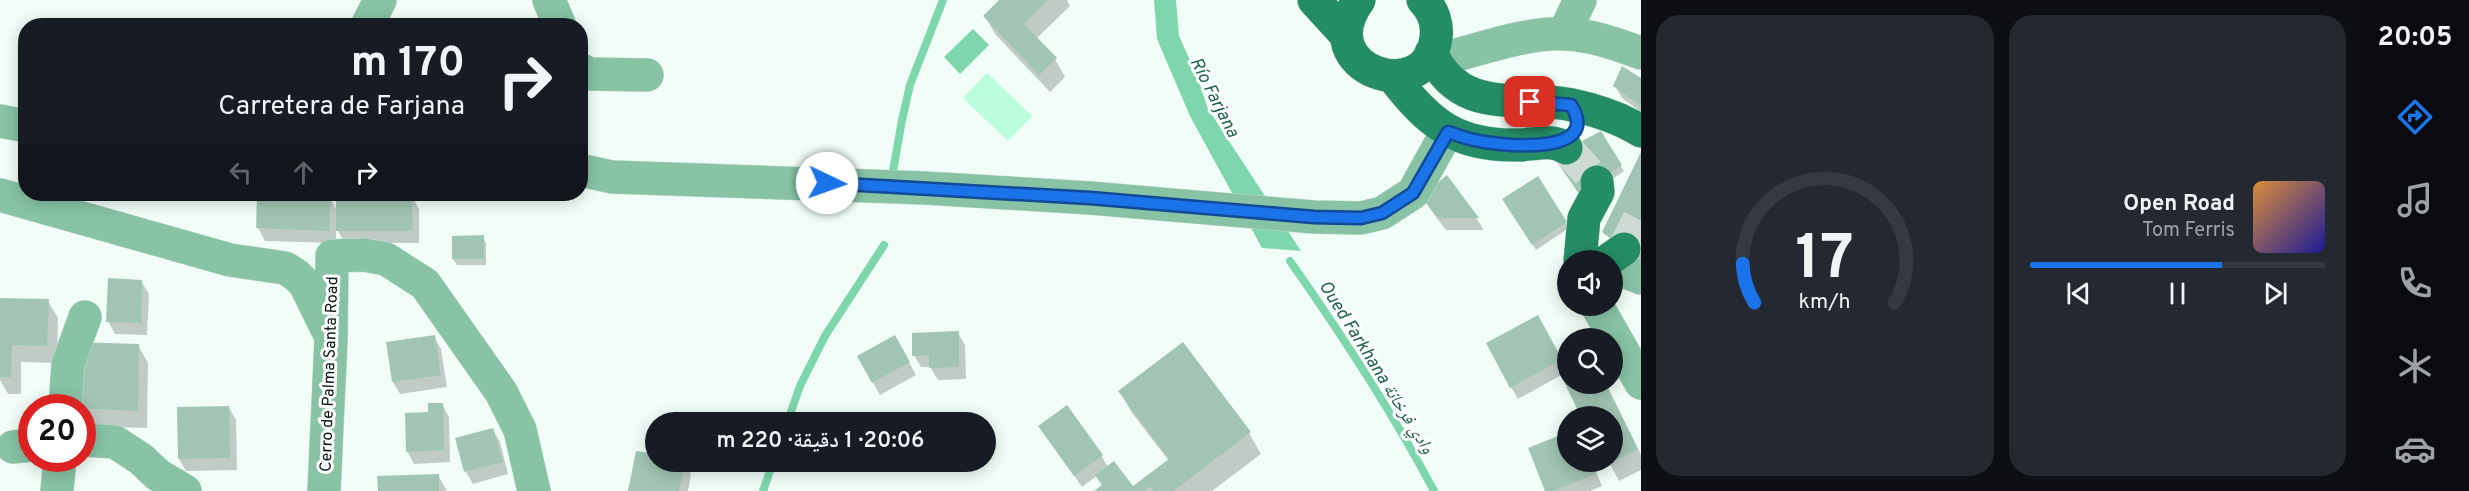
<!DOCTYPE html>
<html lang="ar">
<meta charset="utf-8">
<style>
:root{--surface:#171b24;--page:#242831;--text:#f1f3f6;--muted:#9ea1a6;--line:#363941;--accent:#1a73e8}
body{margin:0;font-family:Overpass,"Noto Naskh Arabic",sans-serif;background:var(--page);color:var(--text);direction:rtl;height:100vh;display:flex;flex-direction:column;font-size:22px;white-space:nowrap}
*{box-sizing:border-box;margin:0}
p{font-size:20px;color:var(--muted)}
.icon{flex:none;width:33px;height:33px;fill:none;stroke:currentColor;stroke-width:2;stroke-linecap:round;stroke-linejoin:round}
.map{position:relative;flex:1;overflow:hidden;direction:ltr}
.panel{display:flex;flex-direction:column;gap:15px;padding:15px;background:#0d0f14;width:720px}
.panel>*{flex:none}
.hud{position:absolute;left:18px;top:18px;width:570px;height:183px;border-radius:24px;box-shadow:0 3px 15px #0003;direction:rtl;background:#171b24;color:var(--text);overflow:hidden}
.tools{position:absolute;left:1557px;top:250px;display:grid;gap:12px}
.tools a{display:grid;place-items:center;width:66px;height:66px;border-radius:50%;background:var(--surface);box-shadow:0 3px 15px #0003;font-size:30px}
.speed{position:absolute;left:18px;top:394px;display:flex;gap:12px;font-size:30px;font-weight:700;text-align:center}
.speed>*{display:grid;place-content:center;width:78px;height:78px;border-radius:50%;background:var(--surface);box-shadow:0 3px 15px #0003;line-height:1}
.speed .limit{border:9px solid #d22;background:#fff;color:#111}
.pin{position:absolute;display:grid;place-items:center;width:51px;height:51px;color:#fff;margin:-26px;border-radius:12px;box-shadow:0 3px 9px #0006}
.me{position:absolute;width:66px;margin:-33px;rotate:93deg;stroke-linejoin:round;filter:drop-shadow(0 0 4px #0008)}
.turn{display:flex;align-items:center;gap:21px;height:126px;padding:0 24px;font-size:27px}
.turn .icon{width:78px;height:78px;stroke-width:2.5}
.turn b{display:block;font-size:42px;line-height:51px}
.lanes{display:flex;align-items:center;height:57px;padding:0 24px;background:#0003;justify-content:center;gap:30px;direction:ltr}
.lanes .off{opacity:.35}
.panel .card{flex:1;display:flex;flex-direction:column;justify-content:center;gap:9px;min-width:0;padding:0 21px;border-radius:24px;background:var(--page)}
.panel .dial{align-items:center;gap:0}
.dial svg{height:156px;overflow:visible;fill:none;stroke:var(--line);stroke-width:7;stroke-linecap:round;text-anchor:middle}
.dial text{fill:var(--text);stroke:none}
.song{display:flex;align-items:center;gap:18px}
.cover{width:72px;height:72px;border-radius:9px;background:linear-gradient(135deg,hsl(30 70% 55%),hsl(240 70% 35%))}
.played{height:6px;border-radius:3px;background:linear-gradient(90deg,var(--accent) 65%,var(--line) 65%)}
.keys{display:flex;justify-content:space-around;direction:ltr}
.panel .tiles{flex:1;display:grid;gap:15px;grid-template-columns:repeat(2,1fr)}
.trip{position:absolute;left:645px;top:412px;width:351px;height:60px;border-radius:30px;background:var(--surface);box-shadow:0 3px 15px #0003;font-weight:600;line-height:60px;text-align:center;direction:rtl}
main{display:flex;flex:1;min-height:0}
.tabs{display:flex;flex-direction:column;width:108px;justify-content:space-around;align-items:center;background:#090b0e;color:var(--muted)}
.tabs .icon{width:42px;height:42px}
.tabs .on{color:var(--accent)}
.tabs b{font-size:27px;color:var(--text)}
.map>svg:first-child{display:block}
.park{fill:#bbfedd}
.water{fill:#7ed6ad}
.shadow{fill:#0003}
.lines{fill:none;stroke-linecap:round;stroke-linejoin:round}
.stream{stroke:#7ed6ad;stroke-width:8}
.building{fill:#a2c4b3}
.major-tunnel{stroke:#cedbd4;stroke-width:33;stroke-dasharray:33 16;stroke-linecap:butt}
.minor-casing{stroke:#cbd9d2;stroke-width:34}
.major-casing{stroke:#cbd9d2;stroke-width:34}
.minor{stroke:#88c3a6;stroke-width:33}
.major{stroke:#258d65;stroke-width:33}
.route-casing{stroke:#114b97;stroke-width:15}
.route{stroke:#1a73e8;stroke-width:10}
.labels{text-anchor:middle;stroke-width:6;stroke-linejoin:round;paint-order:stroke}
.street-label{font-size:16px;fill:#0a1711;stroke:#fff}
.water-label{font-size:18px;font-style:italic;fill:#216449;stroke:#fff}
</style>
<main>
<nav class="tabs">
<b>20:05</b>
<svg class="icon on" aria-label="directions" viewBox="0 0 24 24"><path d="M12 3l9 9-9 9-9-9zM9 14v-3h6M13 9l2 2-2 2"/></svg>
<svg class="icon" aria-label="music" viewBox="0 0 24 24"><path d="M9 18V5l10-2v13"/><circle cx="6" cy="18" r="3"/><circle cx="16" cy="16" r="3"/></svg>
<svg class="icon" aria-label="phone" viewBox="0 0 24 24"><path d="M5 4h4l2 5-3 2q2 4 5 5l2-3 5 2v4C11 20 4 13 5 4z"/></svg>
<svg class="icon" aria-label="climate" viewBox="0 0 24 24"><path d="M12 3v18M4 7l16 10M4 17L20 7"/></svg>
<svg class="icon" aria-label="car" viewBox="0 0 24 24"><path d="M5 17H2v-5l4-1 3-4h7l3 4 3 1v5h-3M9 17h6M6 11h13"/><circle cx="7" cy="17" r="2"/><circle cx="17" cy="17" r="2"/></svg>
</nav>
<section class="panel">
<div class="tiles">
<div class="card">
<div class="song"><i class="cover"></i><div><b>Open Road</b><p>Tom Ferris</p></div></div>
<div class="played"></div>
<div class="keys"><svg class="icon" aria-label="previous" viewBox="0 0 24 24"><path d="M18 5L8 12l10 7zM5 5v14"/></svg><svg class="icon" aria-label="pause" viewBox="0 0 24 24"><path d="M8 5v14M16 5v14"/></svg><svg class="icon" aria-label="next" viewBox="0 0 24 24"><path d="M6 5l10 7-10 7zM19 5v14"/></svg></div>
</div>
<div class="card dial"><svg viewBox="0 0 100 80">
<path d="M14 69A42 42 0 1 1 86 69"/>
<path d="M14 69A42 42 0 0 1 8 49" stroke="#1a73e8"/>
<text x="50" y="56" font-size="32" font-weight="700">17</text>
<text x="50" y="72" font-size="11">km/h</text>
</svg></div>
</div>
</section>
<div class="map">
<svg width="1641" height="491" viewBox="0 0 1641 491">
<rect width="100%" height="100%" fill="#f0fef7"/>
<path class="park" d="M987,73L1032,116L1008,141L963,98Z"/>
<path class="water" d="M1154,0H1176L1179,36L1197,76L1208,109L1301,251L1262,248L1190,116L1157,39Z
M973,29L989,45L960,74L944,57Z"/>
<path class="shadow" d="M1001,0H1067L1070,6L1036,39L1055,59L1065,77L1050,92L995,34L985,16Z
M1641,79V112L1622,98L1615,86Z
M1600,133L1624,171L1584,199Z
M1447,178L1477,219L1484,230H1446L1430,209L1423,197Z
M1537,178L1569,228L1536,250L1507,206Z
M259,196L330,198L338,212L412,196L419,209V243H345L336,228V243L265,241L258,228Z
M483,237L486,243V265H457L453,259Z
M141,281L149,294L147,335L115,334L108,321Z
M0,299L48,301L58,318L57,363L21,362V394H8L0,380Z
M1544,329L1567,372L1518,399L1511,387Z
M958,333L965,345L966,379L938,380L930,367H921L914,355Z
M434,337L441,349L447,387L400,394L393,382Z
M895,337L916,375L880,395L859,357Z
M138,345L148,363L147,428L85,426L82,422V408Z
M1565,381L1568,384H1606L1641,455V470L1619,481L1610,464L1608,465L1606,462H1612V417H1582Z
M1120,392L1249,433L1261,454L1212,491H1097L1103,486L1097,476L1082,487L1040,426L1101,455L1108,467L1132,489L1169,461L1132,413Z
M442,404L449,417L450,462L414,464L407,451L430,414Z
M229,408L236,420L237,470L186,471L179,459Z
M493,430L500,442L508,474L473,484L466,472L457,439Z
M656,462H684L691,474L688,491H630Z
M1568,462H1592L1602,486L1590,491H1547Z
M438,475L447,491H379Z"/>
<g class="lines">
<path class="stream" d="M893,171L902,120L910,85L943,0
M1290,261C1342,335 1392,411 1434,491
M787,423L800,386L825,336L884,245
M763,491L773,462"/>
</g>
<path class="building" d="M999,0H1048L1024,24L1057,58L1039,75L983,16Z
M1622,66L1641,78V106L1613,86Z
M1601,131L1622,165L1579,194L1553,156Z
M1641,152V263L1602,232Z
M1447,175L1479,218H1438L1421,196Z
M1538,176L1567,222L1532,245L1502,199Z
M257,194L331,197L329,231L256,228Z
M412,195L413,231H336V196Z
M484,235V259H452V236Z
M108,278L142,280L141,323L106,322Z
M0,298L49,299L47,346L12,345L11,377H0Z
M1538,315L1562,359L1510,388L1486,343Z
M959,331V367L929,368V355L912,356V333Z
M435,335L441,375L392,382L386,342Z
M895,335L910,362L872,383L857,356Z
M75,342L139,344L138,411L73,408Z
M1183,342L1251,432L1173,491H1153L1150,486L1144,491H1094L1102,485L1095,475L1114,461L1133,486L1169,459L1118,391Z
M1568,378V384H1606L1638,449L1612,462V417H1581L1563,380Z
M428,403H443L444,450L406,452L405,413L428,412Z
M1067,405L1103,455L1074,476L1038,426Z
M229,406L230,458L178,459L177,407Z
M493,428L503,462L464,472L455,438Z
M1568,432V462H1591L1596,474L1553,491H1545L1528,448Z
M636,451L656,454V462H685L679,491H628Z
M439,474V491H378L377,476Z"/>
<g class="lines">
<path class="major-tunnel" d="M1566,148L1597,182
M1624,249L1641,215"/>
<defs>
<path id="minor" d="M549,0L560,26
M367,26L380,0
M1564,34L1580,0
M1435,61C1475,51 1525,32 1565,34C1592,35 1616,44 1641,53
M580,69L589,74L647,75
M0,121L26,126
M580,170L612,177L925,188L1090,198L1314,217L1361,218L1382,213L1413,193L1447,132
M0,195L230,260L285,268L296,275L305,284L327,329
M1612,266L1641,278
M1597,306L1641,383
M65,408L68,364L85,317
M82,440L115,442L141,459L158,475L185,491
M13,447L32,445
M57,491L60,459
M324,491L331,339L332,256L364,255L386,259L425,284L501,392L520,430L534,491"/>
<path id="major" d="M1314,0L1346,35
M1359,0C1308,70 1427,109 1436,38C1438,24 1433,10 1423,0
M1431,53C1462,117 1517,94 1572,105C1596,110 1620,118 1641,131
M1393,77C1430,125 1458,147 1521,145C1536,144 1553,139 1566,148
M1580,261L1584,218L1598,192L1597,182
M1607,261L1624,249"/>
</defs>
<use href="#minor" class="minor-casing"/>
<use href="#major" class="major-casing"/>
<use href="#minor" class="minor"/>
<use href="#major" class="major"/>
</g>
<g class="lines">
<defs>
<path id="route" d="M827,183L1090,198L1314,217L1361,218L1382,213L1413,193L1448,132C1459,136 1471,140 1484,142C1508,146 1602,155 1571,105L1530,102"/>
</defs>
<use href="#route" class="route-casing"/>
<use href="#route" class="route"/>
</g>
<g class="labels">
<g class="street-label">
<text transform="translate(328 374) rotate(-88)" y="6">Cerro de Palma Santa Road</text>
</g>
<g class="water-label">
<text transform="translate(1215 97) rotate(63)" y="6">Río Farjana</text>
<text transform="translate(1377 367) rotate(58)" y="6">Oued Farkhana وادي فرخانة</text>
</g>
</g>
</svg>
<div class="tools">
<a><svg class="icon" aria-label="sound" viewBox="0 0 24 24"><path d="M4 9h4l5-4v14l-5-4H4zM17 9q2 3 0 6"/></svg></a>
<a><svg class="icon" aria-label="search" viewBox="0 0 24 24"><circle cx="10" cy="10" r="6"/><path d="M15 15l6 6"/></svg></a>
<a><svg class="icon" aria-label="layers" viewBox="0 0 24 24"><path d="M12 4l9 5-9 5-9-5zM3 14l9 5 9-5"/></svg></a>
</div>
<div class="speed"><div class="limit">20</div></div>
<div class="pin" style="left:1530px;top:102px;background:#d93025"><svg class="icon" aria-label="arrive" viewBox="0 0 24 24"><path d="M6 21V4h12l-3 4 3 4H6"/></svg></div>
<svg class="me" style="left:827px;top:183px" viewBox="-20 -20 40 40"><circle r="19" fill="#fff"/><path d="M0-13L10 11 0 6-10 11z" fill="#1a73e8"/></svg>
<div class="trip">20:06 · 1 دقيقة · 220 m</div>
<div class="hud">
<div class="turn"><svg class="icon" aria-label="right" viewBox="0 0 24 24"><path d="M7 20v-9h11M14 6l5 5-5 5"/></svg><div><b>170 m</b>Carretera de Farjana</div></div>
<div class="lanes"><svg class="icon off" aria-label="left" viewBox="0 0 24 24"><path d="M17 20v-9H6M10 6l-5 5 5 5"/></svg><svg class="icon off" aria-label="ahead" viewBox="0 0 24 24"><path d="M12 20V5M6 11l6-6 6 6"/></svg><svg class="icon" aria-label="right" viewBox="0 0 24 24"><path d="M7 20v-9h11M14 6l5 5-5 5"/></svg></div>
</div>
</div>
</main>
